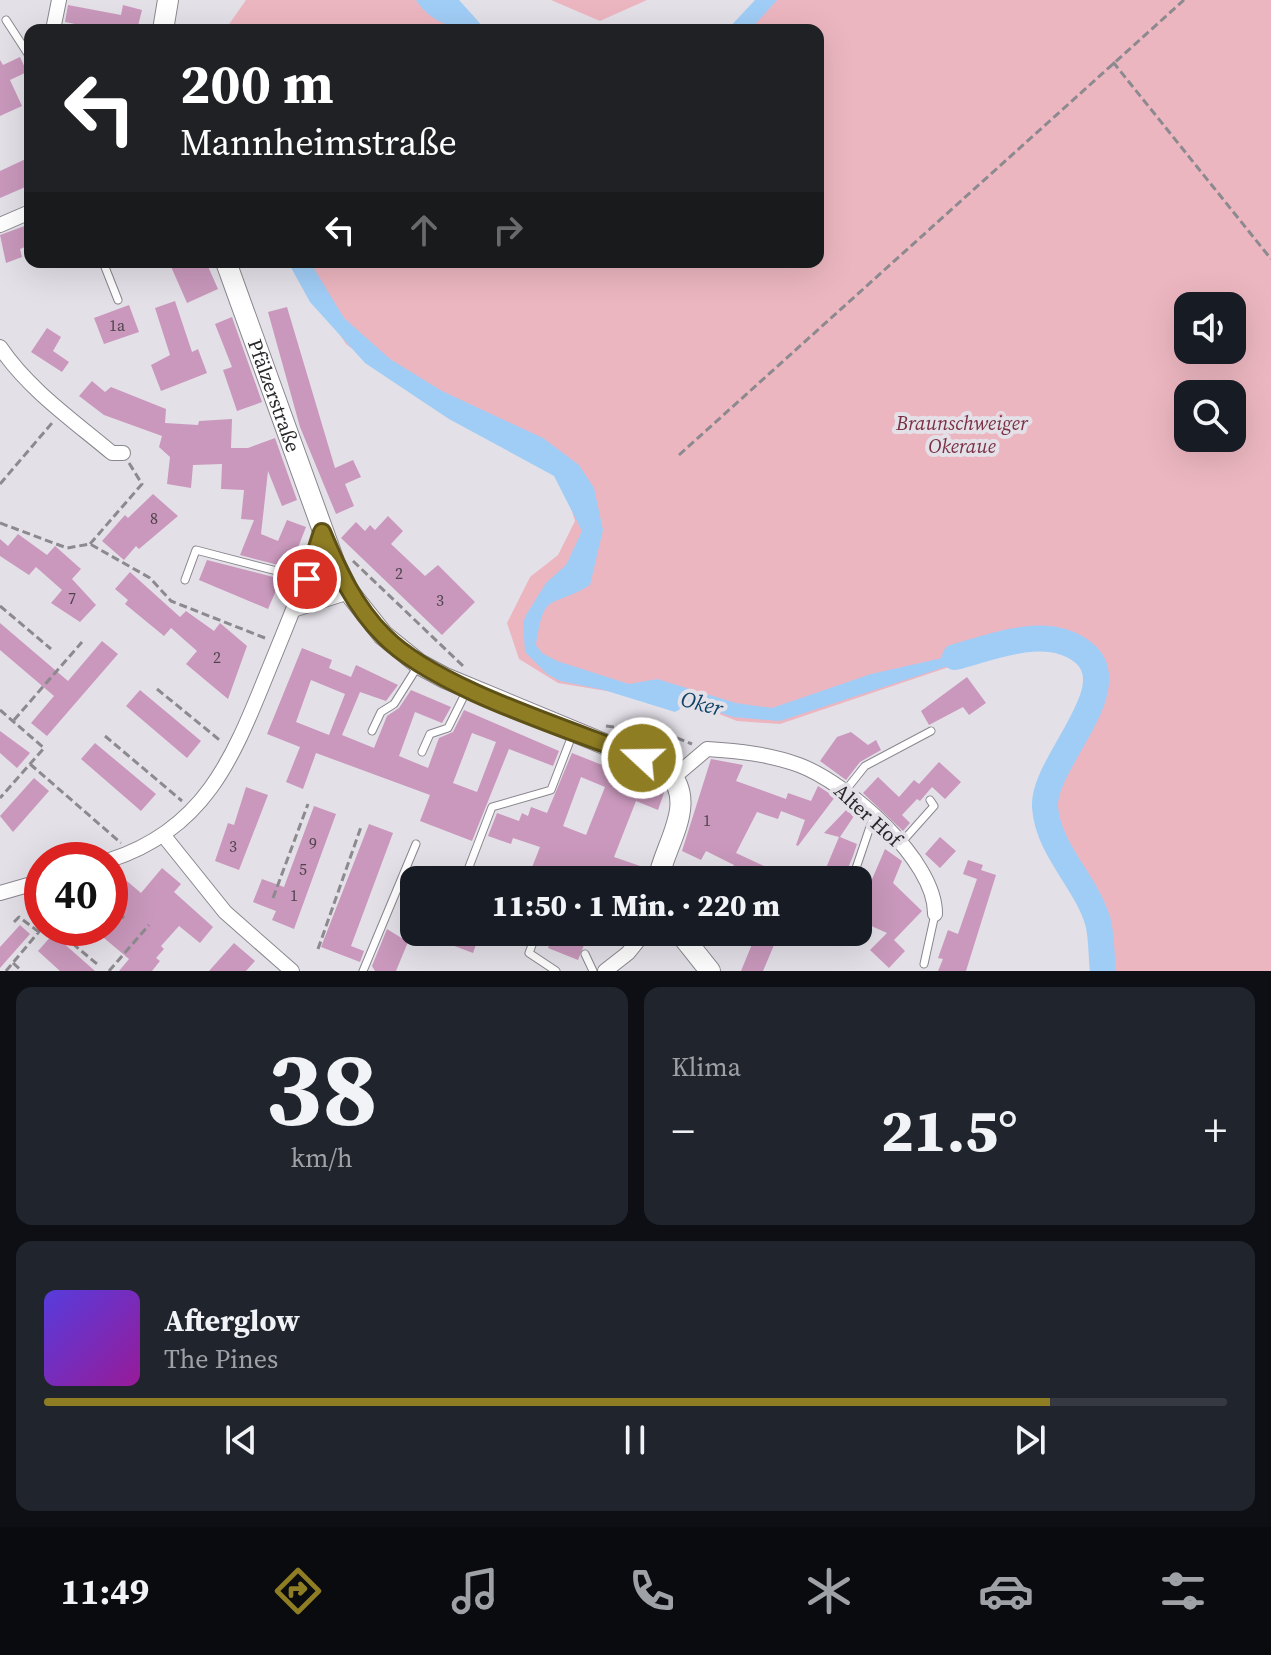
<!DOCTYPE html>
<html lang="de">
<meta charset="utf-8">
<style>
:root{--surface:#171b24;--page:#20242c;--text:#f1f3f6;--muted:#9ea1a6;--line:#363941;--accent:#8f7d23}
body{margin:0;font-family:"Source Serif 4",serif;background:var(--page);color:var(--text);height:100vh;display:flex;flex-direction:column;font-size:30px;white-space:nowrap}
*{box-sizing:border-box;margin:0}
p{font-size:26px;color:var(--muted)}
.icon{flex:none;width:44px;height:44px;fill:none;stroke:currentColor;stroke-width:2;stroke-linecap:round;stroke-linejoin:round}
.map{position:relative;height:971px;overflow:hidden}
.sheet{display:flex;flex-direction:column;gap:16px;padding:16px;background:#0d0f14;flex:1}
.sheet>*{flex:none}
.guide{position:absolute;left:24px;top:24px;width:800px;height:244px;border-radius:16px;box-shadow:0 8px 32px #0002;background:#202124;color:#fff;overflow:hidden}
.buttons{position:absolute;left:1174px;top:292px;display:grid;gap:16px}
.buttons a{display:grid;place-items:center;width:72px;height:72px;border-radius:16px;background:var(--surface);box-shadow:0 8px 32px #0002;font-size:40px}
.speed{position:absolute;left:24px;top:842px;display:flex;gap:16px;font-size:40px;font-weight:700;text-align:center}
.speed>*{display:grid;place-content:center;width:104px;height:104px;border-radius:50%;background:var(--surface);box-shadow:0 8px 32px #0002;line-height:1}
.speed .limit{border:12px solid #d22;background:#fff;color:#111}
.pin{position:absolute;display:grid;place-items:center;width:68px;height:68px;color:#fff;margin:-34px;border:4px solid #fff;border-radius:50%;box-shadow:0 2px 8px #0007}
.me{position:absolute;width:88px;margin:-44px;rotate:291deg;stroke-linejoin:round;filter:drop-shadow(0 0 6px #0008)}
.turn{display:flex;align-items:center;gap:28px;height:168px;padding:0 24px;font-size:36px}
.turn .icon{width:104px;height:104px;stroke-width:2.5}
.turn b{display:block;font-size:56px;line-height:68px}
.lanes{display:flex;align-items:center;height:76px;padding:0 24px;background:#0003;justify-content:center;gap:40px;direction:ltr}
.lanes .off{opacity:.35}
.big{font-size:60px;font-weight:800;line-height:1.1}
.sheet .card{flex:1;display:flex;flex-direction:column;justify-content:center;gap:12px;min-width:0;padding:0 28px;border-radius:16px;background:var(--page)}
.sheet .dial{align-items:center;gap:0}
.dial b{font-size:104px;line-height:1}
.song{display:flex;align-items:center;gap:24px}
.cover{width:96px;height:96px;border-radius:12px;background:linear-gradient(135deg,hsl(250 70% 55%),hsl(300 70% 35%))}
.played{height:8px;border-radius:4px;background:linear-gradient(90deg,var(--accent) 85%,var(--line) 85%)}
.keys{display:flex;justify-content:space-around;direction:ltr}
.heat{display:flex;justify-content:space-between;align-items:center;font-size:44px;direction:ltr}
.sheet .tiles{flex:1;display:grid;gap:16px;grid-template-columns:1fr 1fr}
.card:last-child{grid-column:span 2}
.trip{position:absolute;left:400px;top:866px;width:472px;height:80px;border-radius:16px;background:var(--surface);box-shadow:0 8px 32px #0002;font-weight:800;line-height:80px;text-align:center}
.tab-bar{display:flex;height:128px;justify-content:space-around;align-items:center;background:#090b0e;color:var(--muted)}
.tab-bar .icon{width:56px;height:56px}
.tab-bar .on{color:var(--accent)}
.tab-bar b{font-size:36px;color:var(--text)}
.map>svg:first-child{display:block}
.green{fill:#ecb6c0;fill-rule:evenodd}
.water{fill:#a0cdf6}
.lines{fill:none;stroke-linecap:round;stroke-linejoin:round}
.river{stroke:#a0cdf6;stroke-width:26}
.building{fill:#c998bc;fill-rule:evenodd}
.lane-casing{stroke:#89868d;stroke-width:9}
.street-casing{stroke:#89868d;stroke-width:16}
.secondary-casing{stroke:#89868d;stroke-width:22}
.path{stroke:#8c898f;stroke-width:3;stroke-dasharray:8 4;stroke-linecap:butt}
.lane{stroke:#fff;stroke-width:7}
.street{stroke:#fff;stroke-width:14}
.secondary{stroke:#fff;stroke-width:20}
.route-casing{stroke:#5d5117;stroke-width:20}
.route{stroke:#8f7d23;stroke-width:14}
.labels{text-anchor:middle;stroke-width:8;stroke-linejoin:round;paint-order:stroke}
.number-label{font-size:16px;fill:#50434e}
.street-label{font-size:20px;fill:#28272a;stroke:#e4e0e8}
.park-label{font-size:20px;font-style:italic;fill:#7a3144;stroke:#e4e0e8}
.water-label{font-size:22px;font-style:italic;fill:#0e4267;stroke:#e4e0e8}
</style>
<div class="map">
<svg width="1271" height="971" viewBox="0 0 1271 971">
<rect width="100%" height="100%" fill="#e4e0e8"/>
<path class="green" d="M246,0H450L482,30H225Z
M551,0H647L600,21Z
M760,0H1271V971H1096L1095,925L1041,832L1039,781C1064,748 1096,711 1091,667L1061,645L952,666L780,724L737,721L698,706L558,683L519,659L507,623L530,577L558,555L575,521L560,472L422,401L346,344L292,262H818V30H732ZM1188,306H1232V350H1188ZM1188,394H1232V438H1188Z"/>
<path class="water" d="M416,0H459L486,30C458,30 432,25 416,0Z
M755,0H777L750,30H727Z
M288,262H310L344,318L390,359L442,391L543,438L579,465L594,488L603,530L590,585C549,610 545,589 536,645L542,653L557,661L629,684L657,679L736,703L772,708L871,674L1036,637L780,721L733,717L691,703L675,712L604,690L560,681L547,674L525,652L523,623L526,615L546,583L566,565L582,531L554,476L449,419L365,363L310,302Z"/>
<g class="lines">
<path class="river" d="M955,657C994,647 1048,623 1084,653C1127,689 1042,764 1045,807C1048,850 1086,881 1098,922C1102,937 1101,956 1103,971"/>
</g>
<path class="building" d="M68,5L121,15L123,5L142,10L137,30L92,24L91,30H73L75,24L65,22Z
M20,57L27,72L10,80L22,106L0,116V60L3,65Z
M30,157V185L0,198V171Z
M30,224V245L20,249L22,257L6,263L0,235Z
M169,262H206L218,289L187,303Z
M175,301L192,352L198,349L207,373L161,391L151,365L170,355L155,308Z
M129,305L139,332L104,344L94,318Z
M287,307L335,468L353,460L361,477L345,484L354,506L336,514L300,427L268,312Z
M232,317L262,402L237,411L223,370L232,367L215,324Z
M47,328L61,337L53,351L69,362L62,372L31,352Z
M92,381L105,392L111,387L166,409L165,423L198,425L199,421L232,419L231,448H248L275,438L297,500L282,506L268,471L261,534L278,541L287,520L306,527L290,568L240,555L254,520L241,519L244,490L221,489L222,464L193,465L191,488L167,484L170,457L159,447L162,436L104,415L79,396Z
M153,494L178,516L139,549L136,546L124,560L102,541L125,515L128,518Z
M388,516L403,531L391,544L425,576L438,565L475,602L442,635L341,538L356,522L365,531L370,525L375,530Z
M18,534L47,555L55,546L81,569L72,579L96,605L80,622L51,603L62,590L36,567L29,575L0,556V539L8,546Z
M207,560L281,579L268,609L199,580Z
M130,572L180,617L186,611L214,631L220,623L247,646L228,699L186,664L197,651L171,628L164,636L125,604L128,600L115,589Z
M0,623L68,681L102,641L118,654L47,736L31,723L54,696L0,650Z
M302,648L332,660L329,668L351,677L356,665L398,685L386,701L360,692L342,735L374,748L387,716L399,708L411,690L451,707L442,723L415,712L399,756L428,768L439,738L453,732L464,710L559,751L553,766L509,749L472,841L420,821L430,795L316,753L303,789L286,782L300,747L267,734ZM311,680L345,694L329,735L296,722ZM472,733L496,742L477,792L453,783Z
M967,677L986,703L969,715L963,707L929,725L921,711Z
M140,690L201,741L187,758L126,706Z
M0,731L30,753L17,768L0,753Z
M851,732L868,745L876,740L881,750L860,762L846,780L820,761L837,737Z
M95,743L156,794L141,811L81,759Z
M572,753L665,790L658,810L636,801L614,857L646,868L642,880H557L531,870L540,847L513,838L511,844L488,836L497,813L519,821L522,813L528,816L531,807L547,813ZM581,777L605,787L586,835L563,826Z
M711,759L743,765L736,781L786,799L788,793L811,801L818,786L835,797L798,846L796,845L805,820L781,811L778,819L757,812L736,853L794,880H737L739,875L731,871L734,865L706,851L701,860L682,851Z
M939,762L961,782L945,799L932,787L920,801L917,799L902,815L910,823L903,831L863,793L878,777L899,797L914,780L919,784Z
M34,778L49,791L13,832L0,816Z
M246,787L268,795L239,870L215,861L228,823L234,825Z
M314,806L336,814L294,929L272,920L276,911L253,902L262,879L284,887Z
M849,807L856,813L840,837L857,844L853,856L843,880H821L839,837L824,833Z
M369,824L393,833L351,946L364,951L360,962L321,947Z
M940,837L956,851L940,868L925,854Z
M885,849L902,861L893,883L922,911L894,940L905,951L889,968L870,950L887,933L858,920V912Z
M968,860L983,865L981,870L996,875L966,971H938L943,959L938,958L948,930L958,934L977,879L963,874Z
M162,868L181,884L174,892L213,927L200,943L179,926L161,946L164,949L156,958L160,961L152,971H119L129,959L92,928H110V889L121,876L141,893Z
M20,925L30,934L0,968V947Z
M387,929L408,942L396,971H375L372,966Z
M454,932L479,936L473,953L449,944Z
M563,932L588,935L578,960L548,948L553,934L561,937Z
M757,932L777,938L763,971H741Z
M53,934L70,949L95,971H60L38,951Z
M234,943L255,961L246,971H209Z"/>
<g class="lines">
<defs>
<path id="lane" d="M6,20L30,57
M103,262L118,300
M185,580L196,550L304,578
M372,731L381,712L394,704L418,666
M422,752L430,734L448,728L467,690
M845,791L865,766L931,731
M901,843L934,806L930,800
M464,880L492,807L551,790L573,733
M852,880L873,818
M537,932L529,953L556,971
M585,954L593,971
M924,964L935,914
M363,971L416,844"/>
<path id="street" d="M53,30L59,0
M0,225L30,212
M0,347C28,389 74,421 112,453H123
M293,610L349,592
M674,777L707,749C738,751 769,754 799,765C847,783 936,860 935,914
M164,836L225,912L292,971
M110,860C209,828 235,752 271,664C289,620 307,577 322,532
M0,893L42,881
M605,971L628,953L645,932"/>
<g id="secondary">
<path d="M163,30L168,0"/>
<path id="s1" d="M226,262L335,564L349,592L383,635L419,664L445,678L667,770C699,803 665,843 658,880"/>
<path d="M679,932L710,971"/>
</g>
</defs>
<use href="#lane" class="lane-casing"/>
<use href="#street" class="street-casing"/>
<use href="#secondary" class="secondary-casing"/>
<path class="path" d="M1113,62L1271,259
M679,455L1184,0
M0,484L52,423
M0,523L67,548L90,544L150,578L171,601L265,638
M90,544L142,484L129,463
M353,561L463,666
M0,606L51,649
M157,689L222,742
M0,710L44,748L0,798
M14,720L82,642
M606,726L667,734L692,744
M105,736L182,801
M30,764L121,843
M273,898L308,804
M110,906L124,918
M14,922L19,917L39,932
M54,928L97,964
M318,949L361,827
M13,963L22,971
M6,971L42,928
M109,971L149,925"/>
<use href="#lane" class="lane"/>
<use href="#street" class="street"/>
<use href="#secondary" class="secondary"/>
</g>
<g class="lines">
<defs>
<path id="route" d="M307,579L322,532C338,570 354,606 384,636C436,689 570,729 642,758"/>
</defs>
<use href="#route" class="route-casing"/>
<use href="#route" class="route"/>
</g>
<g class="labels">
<g class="number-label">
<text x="117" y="331">1a</text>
<text x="154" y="524">8</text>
<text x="399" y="579">2</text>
<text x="72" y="604">7</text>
<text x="440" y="606">3</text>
<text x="217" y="663">2</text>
<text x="707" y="826">1</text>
<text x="313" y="849">9</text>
<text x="233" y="852">3</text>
<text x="303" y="875">5</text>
<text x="294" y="901">1</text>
</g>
<g class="street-label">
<text dy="7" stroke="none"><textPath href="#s1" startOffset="142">Pfälzerstraße</textPath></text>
<text transform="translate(868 815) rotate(42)" y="7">Alter Hof</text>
</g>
<g class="park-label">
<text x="962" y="430">Braunschweiger<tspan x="962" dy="23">Okeraue</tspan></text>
</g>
<g class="water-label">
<text transform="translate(702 703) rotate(15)" y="8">Oker</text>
</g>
</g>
</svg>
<div class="buttons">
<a><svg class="icon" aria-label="sound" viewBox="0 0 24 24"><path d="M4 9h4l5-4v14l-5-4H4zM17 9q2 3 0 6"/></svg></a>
<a><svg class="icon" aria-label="search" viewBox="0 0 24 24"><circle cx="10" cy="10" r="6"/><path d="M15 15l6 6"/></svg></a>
</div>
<div class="speed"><div class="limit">40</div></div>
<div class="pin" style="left:307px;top:579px;background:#d93025"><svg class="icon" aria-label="arrive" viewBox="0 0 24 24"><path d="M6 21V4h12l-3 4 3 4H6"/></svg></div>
<svg class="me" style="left:642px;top:758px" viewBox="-20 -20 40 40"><circle r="17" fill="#8f7d23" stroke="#fff" stroke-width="3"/><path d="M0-11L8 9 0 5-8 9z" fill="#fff"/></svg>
<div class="trip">11:50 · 1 Min. · 220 m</div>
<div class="guide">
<div class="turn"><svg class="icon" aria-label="left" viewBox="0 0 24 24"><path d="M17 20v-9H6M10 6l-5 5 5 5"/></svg><div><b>200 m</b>Mannheimstraße</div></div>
<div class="lanes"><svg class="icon" aria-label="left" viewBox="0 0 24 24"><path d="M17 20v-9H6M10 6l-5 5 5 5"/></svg><svg class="icon off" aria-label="ahead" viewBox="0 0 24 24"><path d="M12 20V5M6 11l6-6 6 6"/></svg><svg class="icon off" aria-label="right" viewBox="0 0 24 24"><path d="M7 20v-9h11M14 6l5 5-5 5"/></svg></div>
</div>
</div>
<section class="sheet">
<div class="tiles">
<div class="card dial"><b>38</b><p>km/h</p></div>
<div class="card"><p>Klima</p>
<div class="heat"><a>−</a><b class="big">21.5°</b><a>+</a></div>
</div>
<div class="card">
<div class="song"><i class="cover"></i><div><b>Afterglow</b><p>The Pines</p></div></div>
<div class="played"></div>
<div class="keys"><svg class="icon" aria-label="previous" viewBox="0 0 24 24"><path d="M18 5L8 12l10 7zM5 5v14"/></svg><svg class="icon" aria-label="pause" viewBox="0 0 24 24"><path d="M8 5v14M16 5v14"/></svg><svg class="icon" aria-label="next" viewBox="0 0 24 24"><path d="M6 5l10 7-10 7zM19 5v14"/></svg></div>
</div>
</div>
</section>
<nav class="tab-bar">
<b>11:49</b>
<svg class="icon on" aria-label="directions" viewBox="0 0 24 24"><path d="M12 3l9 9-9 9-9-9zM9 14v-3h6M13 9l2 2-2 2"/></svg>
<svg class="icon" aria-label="music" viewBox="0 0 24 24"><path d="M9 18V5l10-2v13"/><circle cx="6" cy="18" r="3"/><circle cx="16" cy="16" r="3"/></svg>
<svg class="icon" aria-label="phone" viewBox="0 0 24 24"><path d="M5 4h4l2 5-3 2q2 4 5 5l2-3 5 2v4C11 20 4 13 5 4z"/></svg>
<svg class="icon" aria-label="climate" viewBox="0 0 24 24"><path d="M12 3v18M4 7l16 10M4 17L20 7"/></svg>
<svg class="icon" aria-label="car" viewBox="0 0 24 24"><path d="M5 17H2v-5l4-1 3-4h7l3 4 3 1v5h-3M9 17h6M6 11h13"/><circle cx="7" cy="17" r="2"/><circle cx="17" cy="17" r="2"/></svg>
<svg class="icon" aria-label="filters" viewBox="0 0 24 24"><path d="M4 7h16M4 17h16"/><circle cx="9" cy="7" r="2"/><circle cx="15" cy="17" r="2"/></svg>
</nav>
